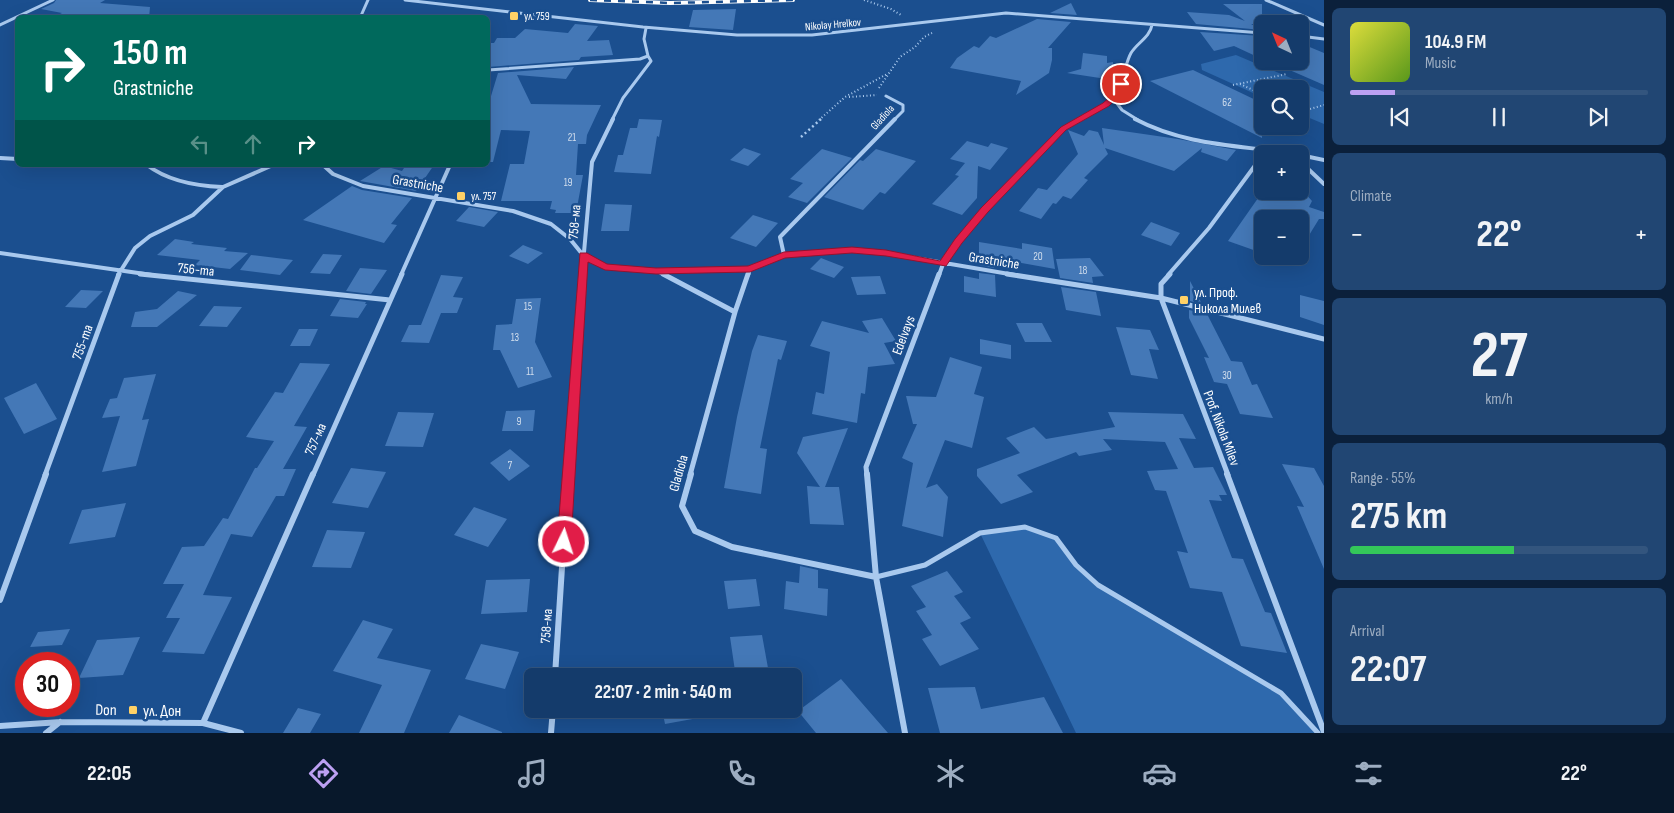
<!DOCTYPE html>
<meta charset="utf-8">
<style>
:root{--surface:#143b6b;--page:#214673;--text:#f1f3f6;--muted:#9dadc1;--line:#33557e;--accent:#bca0f2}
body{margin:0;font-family:"Sofia Sans Condensed",sans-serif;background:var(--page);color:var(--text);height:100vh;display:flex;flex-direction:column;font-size:19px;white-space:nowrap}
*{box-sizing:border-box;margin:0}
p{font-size:16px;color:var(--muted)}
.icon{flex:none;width:28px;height:28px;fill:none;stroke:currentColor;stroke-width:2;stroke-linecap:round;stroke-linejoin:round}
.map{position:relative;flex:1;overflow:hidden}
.details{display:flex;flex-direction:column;gap:8px;padding:8px;background:#0b203b;width:350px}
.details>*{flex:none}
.top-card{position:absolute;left:15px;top:15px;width:475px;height:152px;border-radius:8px;box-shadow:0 5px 20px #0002,0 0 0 1px var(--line);background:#00695c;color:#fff;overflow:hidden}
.needle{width:32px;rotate:317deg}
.fabs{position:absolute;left:1254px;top:15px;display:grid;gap:10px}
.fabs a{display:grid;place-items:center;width:55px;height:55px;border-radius:8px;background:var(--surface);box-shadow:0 5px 20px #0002,0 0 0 1px var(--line);font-size:25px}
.speed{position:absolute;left:15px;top:652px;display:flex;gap:10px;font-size:25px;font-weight:700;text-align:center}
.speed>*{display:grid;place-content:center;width:65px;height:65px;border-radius:50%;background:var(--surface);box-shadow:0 5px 20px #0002,0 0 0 1px var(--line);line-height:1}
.speed .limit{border:8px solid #d22;background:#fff;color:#111}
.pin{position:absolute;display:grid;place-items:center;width:42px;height:42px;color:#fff;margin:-21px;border:2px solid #fff;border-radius:50%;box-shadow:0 1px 5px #0007}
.me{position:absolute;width:55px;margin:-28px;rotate:4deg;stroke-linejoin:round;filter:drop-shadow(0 0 4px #0008)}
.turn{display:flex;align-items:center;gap:18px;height:105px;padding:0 15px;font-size:22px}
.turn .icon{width:65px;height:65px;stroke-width:2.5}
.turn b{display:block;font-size:35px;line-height:42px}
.lanes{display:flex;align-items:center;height:48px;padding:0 15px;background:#0003;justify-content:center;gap:25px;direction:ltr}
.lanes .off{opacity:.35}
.big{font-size:38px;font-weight:700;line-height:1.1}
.details .tile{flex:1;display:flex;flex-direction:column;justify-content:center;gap:8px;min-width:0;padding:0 18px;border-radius:8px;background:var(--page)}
.details .dial{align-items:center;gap:0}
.dial b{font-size:65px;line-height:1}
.song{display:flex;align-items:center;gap:15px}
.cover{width:60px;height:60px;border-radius:8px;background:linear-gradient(135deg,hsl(60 70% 55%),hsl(90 70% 35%))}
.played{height:5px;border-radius:2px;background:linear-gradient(90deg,var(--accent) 15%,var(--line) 15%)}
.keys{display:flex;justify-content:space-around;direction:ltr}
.heat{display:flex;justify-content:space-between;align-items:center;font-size:28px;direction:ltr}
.charge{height:8px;border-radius:4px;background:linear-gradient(90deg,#34c759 55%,var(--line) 0)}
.trip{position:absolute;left:524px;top:668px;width:278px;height:50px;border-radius:8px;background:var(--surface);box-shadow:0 5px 20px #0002,0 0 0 1px var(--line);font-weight:700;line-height:50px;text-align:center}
.menu{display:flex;height:80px;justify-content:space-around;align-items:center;background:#08182b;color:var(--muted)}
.menu .icon{width:35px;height:35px}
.menu .on{color:var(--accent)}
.menu b{font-size:22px;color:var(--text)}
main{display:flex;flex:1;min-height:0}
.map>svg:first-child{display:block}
.green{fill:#2e69ad}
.building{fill:#4478b7}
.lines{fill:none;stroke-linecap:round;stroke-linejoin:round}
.path-far1{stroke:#a9c9ee;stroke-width:2;stroke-dasharray:1 2.5;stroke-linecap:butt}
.path{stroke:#a9c9ee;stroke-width:2.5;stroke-dasharray:2 3;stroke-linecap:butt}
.service{stroke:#a9c9ee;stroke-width:5}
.minor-far3{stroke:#a9c9ee;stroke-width:3}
.minor-far2{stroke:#a9c9ee;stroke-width:4}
.minor-far1{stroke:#a9c9ee;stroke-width:5}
.minor{stroke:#a9c9ee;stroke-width:6}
.rail-casing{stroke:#fff;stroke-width:4}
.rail{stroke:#1b4f8f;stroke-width:2.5;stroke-dasharray:7;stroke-linecap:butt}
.route{fill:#e11d48;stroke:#92132f}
.poi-dot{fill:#ffd166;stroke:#1b4f8f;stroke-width:2}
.labels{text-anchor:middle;stroke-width:5;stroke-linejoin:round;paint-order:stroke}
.far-poi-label{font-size:11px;fill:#fff;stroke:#1b4f8f;text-anchor:start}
.far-street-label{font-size:11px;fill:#fff;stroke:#1b4f8f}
.number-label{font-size:11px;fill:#d0dded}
.street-label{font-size:14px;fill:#fff;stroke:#1b4f8f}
.poi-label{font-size:14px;fill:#fff;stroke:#1b4f8f;text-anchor:start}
.near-street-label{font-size:16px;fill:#fff;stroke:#1b4f8f}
.near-poi-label{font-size:16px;fill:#fff;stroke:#1b4f8f;text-anchor:start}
</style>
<main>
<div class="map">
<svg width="1324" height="733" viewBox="0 0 1324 733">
<rect width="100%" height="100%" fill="#1b4f8f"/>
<path class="green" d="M1236,55L1324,92V124L1300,114V89H1262V97L1202,70L1201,64Z
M1025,527L1056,538L1076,565L1098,585L1281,693L1318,733H1076L980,533Z"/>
<path class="building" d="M56,0H105L100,3L150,7L149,18H88L58,15L62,13L41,9L54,3Z
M1071,3L1077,15L1050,13Z
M1223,4H1262V24H1251L1262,30L1196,24L1187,12L1229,15L1245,21Z
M736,9L733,30L689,27L693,10Z
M1037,19L1071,22L1048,48H1052V60L1049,73L1016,95L1021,81L950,68L957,58L974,46L979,48L990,36L996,38Z
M575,24L598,26L587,41L609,40L613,55L581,57L579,60L488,67V43H494L497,38H515L525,29L568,33Z
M1200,32L1262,36V59L1234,46L1214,51Z
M1300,43L1324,53V85L1269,61H1300Z
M1083,53L1107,56V63L1113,62V80L1067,73L1081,69Z
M574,67L566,79L517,75L531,104L601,105L587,135L586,144H578L576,175H583L576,213H555L556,210L550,209L552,201H501L510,164H524L530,131L501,130L493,162H488V106L498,73Z
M1193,70L1262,103V138L1150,81Z
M639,119L662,120L659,137L657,136L651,174L614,172L618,155H623L630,128H637Z
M1102,128L1178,139L1236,150L1227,161L1201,152L1202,148L1174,171L1105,148L1108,154L1084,178L1088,180L1071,199L1063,196L1056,204L1053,203L1041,219L1019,211L1038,188L1047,190L1078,154L1068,130L1084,136L1089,130L1098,132L1104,145Z
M967,141L988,147L991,143L1008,148L990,170L978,166L977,198L962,215L932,204L959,176L955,175L965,163L950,159Z
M744,148L761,154L748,166L730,160Z
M822,149L852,158L807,203L788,197L803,183L790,179Z
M876,149L916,161L885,194L880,192L863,210L824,197L860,160L863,161Z
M406,165H434L416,191L360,181L384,166L402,171Z
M352,186L362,190L412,198L391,224L397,225L384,243L303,220Z
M1263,191H1303L1312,201L1309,207L1324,212V219H1319L1300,250V219H1262V253L1228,241Z
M605,204L632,205L629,231H601Z
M469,207L498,212L484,227L456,221Z
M753,215L778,223L756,247L730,238Z
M1151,222L1180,233L1171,246L1141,235Z
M175,239L194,242L191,244L227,248L224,251L248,253L230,269L195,265L200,260L157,255Z
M979,242L1022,249V243L1052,248L1055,269L994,258V268L979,265Z
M523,245L543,253L528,264L509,256Z
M323,254L342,255L330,274L310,273Z
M251,255L293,260L280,275L240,270Z
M821,258L844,267L834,278L810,269Z
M1090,258L1104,276L1092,277L1093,283L1060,278L1056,259Z
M360,268L387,270L371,294L346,291Z
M979,273L995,275L996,297L964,292V276L979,279Z
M441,275L463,277L453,297L463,298L457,313H441L429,343L401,342L409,325H421Z
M880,276L886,294L857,295L851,277Z
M1190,281L1202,304L1190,301Z
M1061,287L1096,292L1101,316L1066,310Z
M81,290L103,291L86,308L65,307Z
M178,291L197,295L157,327H131L135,312L157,309Z
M1300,295L1324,301V325L1300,317Z
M541,298L535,342L552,377L518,388L500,350H493L496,325L512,324L516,299Z
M340,299L366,302L365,304H367L358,318L330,316Z
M214,306L242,307L227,327L199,326Z
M1189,310L1207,314L1231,361L1242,362L1252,385L1257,384L1273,418L1240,414L1227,384L1214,382L1204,357L1209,358L1189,318Z
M882,318L896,341L884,343L895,364L868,367L865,394L861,393L857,423L812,414L816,392L824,394L830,352L810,346L822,321L869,333L862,321Z
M1016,323H1042L1052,342H1025Z
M1116,327L1150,330L1159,350L1149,349L1158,379L1131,375Z
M299,329H318L310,346H290Z
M758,335L787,341L781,360L778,359L760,448L767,449L761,494L724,488L737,417L752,351Z
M980,339L1011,345V359L980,354Z
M950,357L982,367L974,394L984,397L972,448L945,440L926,488L937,484L948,497L943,537L902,526L913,463L902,458L917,424H913L906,396L936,397Z
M300,363L330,364L294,426L307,427L283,469H296L284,496H276L252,537L231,534L203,595L232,597L204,654L162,652L180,618H166L184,584H163L182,547L204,546L223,518L228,519L255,468H257L274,441L246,437L275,392L283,393Z
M156,374L142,420L149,419L136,466L102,472L120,416L102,418L110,399L117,398L124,378Z
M36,383L57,419L24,434L4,398Z
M535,410L533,431H502L506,411Z
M398,412L434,413L423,447L385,446Z
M1108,412L1183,414L1196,439L1179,438L1194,468L1213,467L1227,495H1219L1222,501L1209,500L1232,558L1243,559L1265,612L1271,613L1287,653L1241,646L1222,592L1190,588L1177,551L1188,553L1166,491L1155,490L1147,471L1178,469L1165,442L1103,439L1112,450L1079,456L1076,452L1017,475L1033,492L1001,504L977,476V469L1020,453L1006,438L1034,427L1046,439L1115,427Z
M848,428L825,487H839L844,525L810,524L807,486L820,487L797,453L803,437Z
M510,449L530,466L509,481L490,463Z
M1282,464L1314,468L1324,486V569L1297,506L1304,507Z
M351,468L386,472L368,508L332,503Z
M126,503L115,537L69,544L82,510Z
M474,507L507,519L488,547L454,535Z
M327,530L365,532L351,568L312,567Z
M800,566L818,570V588L828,589L827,616L784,609L786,581L799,583Z
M947,571L963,592L954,596L971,618L960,623L979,649L940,666L922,639L932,635L916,611L926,607L911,586Z
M530,579L527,612L481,614L486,580Z
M756,579L760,606L728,609L724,581Z
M363,620L393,629L377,658L431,670L404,733H359L382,685L333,671Z
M70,629L62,645L30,647L38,632Z
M762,635L768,668L735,671L730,637Z
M140,637L123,675L79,678L97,640Z
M481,644L519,652L505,689L465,679Z
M841,679L888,733H816L798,711Z
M975,687L981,709L1044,697L1063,733H940L928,688Z
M298,708L321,714L310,733H283Z
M662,709H708L709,716L665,724Z
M459,715L502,732V733H449Z"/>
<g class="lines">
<path class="path-far1" d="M864,0L891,9L901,15
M1240,84L1262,94
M1233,85L1287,74
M879,88L900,57L915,47L924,37L932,33
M849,97L877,95
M1300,112L1324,105
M819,120L845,97L887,74"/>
<path class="path" d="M801,137L821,119"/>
<path class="service" d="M876,577L925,565L980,533L1025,527L1056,538L1076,565L1098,585L1281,693L1318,733"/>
<path class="minor-far3" d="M405,0L643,27L737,35H812L1006,13L1262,33
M1266,0L1324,25
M360,18L368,0
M0,25L53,0
M1300,36L1324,39
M488,70L640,59L648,56L644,39L646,28
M886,96L903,105V111L894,120
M1113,98L1122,110L1138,120
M612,120L623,98L651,61L648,56
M1079,120C1098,110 1115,101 1122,79C1125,71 1127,60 1131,53C1137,43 1150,37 1152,25"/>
<path class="minor-far2" d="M1135,119C1186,146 1240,145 1295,154
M1300,155L1305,166L1324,184
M1300,155L1324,160
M0,158L18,159
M147,165C168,181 196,186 222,187
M323,165L333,174L363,186L513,211L551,224L570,239L583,255L605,267L656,271L750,269L784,255L851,250L886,253L1015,275
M0,253L152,275
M784,255L780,237L895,119
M657,271L665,275
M118,275L135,248L150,236L193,215L223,187L273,165
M401,275L450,165
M582,275L592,162L613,119
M748,275L750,269
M939,275L943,264L958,241L985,210L1063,129L1081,119
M1168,275L1209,228L1262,156"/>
<path class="minor-far1" d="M140,274L390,300
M663,274L735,312
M1007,274L1161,298L1324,339
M1170,274L1161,284V298L1228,475
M45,475L119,274
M313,475L402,274
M568,475L582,274
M690,475L735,312L748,274
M867,475L866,467L939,274"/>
<path class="minor" d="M691,474L682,506L695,531L732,547L876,577
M867,474L876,577L905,733
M1227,474L1324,732
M0,600L46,474
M555,676L568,474
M203,723L313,474
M0,726L61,722L203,723L241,733
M46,733L60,722
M551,733L553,709"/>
<defs>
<path id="rail" d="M590,0L670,3L793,0"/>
</defs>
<use href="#rail" class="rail-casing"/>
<use href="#rail" class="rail"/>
</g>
<path class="route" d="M1118,82L1124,84L1117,98L1109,106L1066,130L988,212L962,243L946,266L886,256L852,253L785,258L750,272L656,274L605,270L588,262L571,542L569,546L564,548L559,546L557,542L580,253H587L607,264L656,268L748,266L784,252L852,247L886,250L940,261L955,239L981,208L1061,127L1103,103L1110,97Z"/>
<g class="poi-dot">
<rect x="509" y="11" width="10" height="10" rx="2.5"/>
<rect x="456" y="191" width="10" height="10" rx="2.5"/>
<rect x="1179" y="295" width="10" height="10" rx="2.5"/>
<rect x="128" y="705" width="10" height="10" rx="2.5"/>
</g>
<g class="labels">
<g class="far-poi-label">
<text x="524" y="20">ул. 759</text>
<text x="471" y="200">ул. 757</text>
</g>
<g class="far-street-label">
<text transform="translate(833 24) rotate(-5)" y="4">Nikolay Hrelkov</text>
<text transform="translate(882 117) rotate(-48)" y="4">Gladiola</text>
</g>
<g class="number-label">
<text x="1227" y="106">62</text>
<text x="572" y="141">21</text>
<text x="568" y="186">19</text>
<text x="1038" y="260">20</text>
<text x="1083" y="274">18</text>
<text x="528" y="310">15</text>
<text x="515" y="341">13</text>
<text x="530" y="375">11</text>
<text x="1227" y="379">30</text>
<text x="519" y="425">9</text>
<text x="510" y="469">7</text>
</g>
<g class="street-label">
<text transform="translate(418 183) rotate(10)" y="5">Grastniche</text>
<text transform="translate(574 222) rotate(-85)" y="5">758-ма</text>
<text transform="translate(994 260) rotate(9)" y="5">Grastniche</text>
<text transform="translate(196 269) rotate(6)" y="5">756-та</text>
<text transform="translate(903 335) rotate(-69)" y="5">Edelvays</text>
<text transform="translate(82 342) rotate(-70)" y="5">755-та</text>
<text transform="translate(1222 428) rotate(69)" y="5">Prof. Nikola Milev</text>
<text transform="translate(315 439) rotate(-66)" y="5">757-ма</text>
<text transform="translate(678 473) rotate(-74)" y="5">Gladiola</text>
<text transform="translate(546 626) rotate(-86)" y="5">758-ма</text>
</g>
<g class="poi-label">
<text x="1194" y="297">ул. Проф.<tspan x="1194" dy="16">Никола Милев</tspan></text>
</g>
<g class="near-street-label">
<text transform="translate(106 709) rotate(1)" y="6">Don</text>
</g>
<g class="near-poi-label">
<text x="143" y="716">ул. Дон</text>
</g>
</g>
</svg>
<div class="fabs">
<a><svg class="needle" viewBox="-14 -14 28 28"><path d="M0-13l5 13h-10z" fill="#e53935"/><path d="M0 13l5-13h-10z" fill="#9dadc1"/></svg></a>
<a><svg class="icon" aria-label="search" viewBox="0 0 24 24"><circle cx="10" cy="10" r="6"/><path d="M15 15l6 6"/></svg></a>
<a>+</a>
<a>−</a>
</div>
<div class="speed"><div class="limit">30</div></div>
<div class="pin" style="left:1121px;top:84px;background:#d93025"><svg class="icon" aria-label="arrive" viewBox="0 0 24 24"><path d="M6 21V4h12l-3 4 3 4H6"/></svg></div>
<svg class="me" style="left:564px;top:542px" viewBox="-20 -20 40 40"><circle r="17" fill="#e11d48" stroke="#fff" stroke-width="3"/><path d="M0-11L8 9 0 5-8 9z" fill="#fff"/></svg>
<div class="trip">22:07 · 2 min · 540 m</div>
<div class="top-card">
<div class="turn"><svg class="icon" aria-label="right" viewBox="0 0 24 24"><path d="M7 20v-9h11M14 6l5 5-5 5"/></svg><div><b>150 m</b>Grastniche</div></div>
<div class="lanes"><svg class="icon off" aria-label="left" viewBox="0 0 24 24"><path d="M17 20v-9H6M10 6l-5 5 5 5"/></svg><svg class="icon off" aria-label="ahead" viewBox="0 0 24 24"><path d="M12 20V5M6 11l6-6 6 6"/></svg><svg class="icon" aria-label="right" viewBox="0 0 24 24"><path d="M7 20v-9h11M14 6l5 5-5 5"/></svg></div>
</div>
</div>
<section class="details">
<div class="tile">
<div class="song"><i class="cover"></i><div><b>104.9 FM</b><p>Music</p></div></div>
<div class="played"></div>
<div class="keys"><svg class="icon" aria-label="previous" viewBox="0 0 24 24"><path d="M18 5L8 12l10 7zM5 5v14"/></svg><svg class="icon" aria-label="pause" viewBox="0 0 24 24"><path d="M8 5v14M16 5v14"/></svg><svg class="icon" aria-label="next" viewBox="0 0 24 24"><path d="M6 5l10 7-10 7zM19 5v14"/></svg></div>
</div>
<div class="tile"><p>Climate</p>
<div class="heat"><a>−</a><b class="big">22°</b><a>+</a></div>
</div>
<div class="tile dial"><b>27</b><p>km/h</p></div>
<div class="tile"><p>Range · 55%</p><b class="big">275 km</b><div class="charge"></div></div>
<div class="tile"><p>Arrival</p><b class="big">22:07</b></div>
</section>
</main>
<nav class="menu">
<b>22:05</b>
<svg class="icon on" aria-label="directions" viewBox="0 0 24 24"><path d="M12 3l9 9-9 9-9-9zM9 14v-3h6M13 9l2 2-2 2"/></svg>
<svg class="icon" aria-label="music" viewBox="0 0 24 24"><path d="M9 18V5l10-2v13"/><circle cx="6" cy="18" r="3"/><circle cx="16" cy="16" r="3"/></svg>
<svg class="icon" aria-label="phone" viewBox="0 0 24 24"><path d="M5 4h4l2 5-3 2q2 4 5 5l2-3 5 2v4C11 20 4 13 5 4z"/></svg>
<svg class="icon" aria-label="climate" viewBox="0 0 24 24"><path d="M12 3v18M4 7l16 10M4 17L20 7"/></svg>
<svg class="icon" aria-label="car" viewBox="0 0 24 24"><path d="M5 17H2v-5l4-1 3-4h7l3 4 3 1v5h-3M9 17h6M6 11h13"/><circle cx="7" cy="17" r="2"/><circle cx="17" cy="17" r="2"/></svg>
<svg class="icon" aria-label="filters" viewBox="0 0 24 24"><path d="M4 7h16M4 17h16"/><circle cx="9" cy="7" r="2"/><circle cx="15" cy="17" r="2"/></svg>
<b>22°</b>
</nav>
